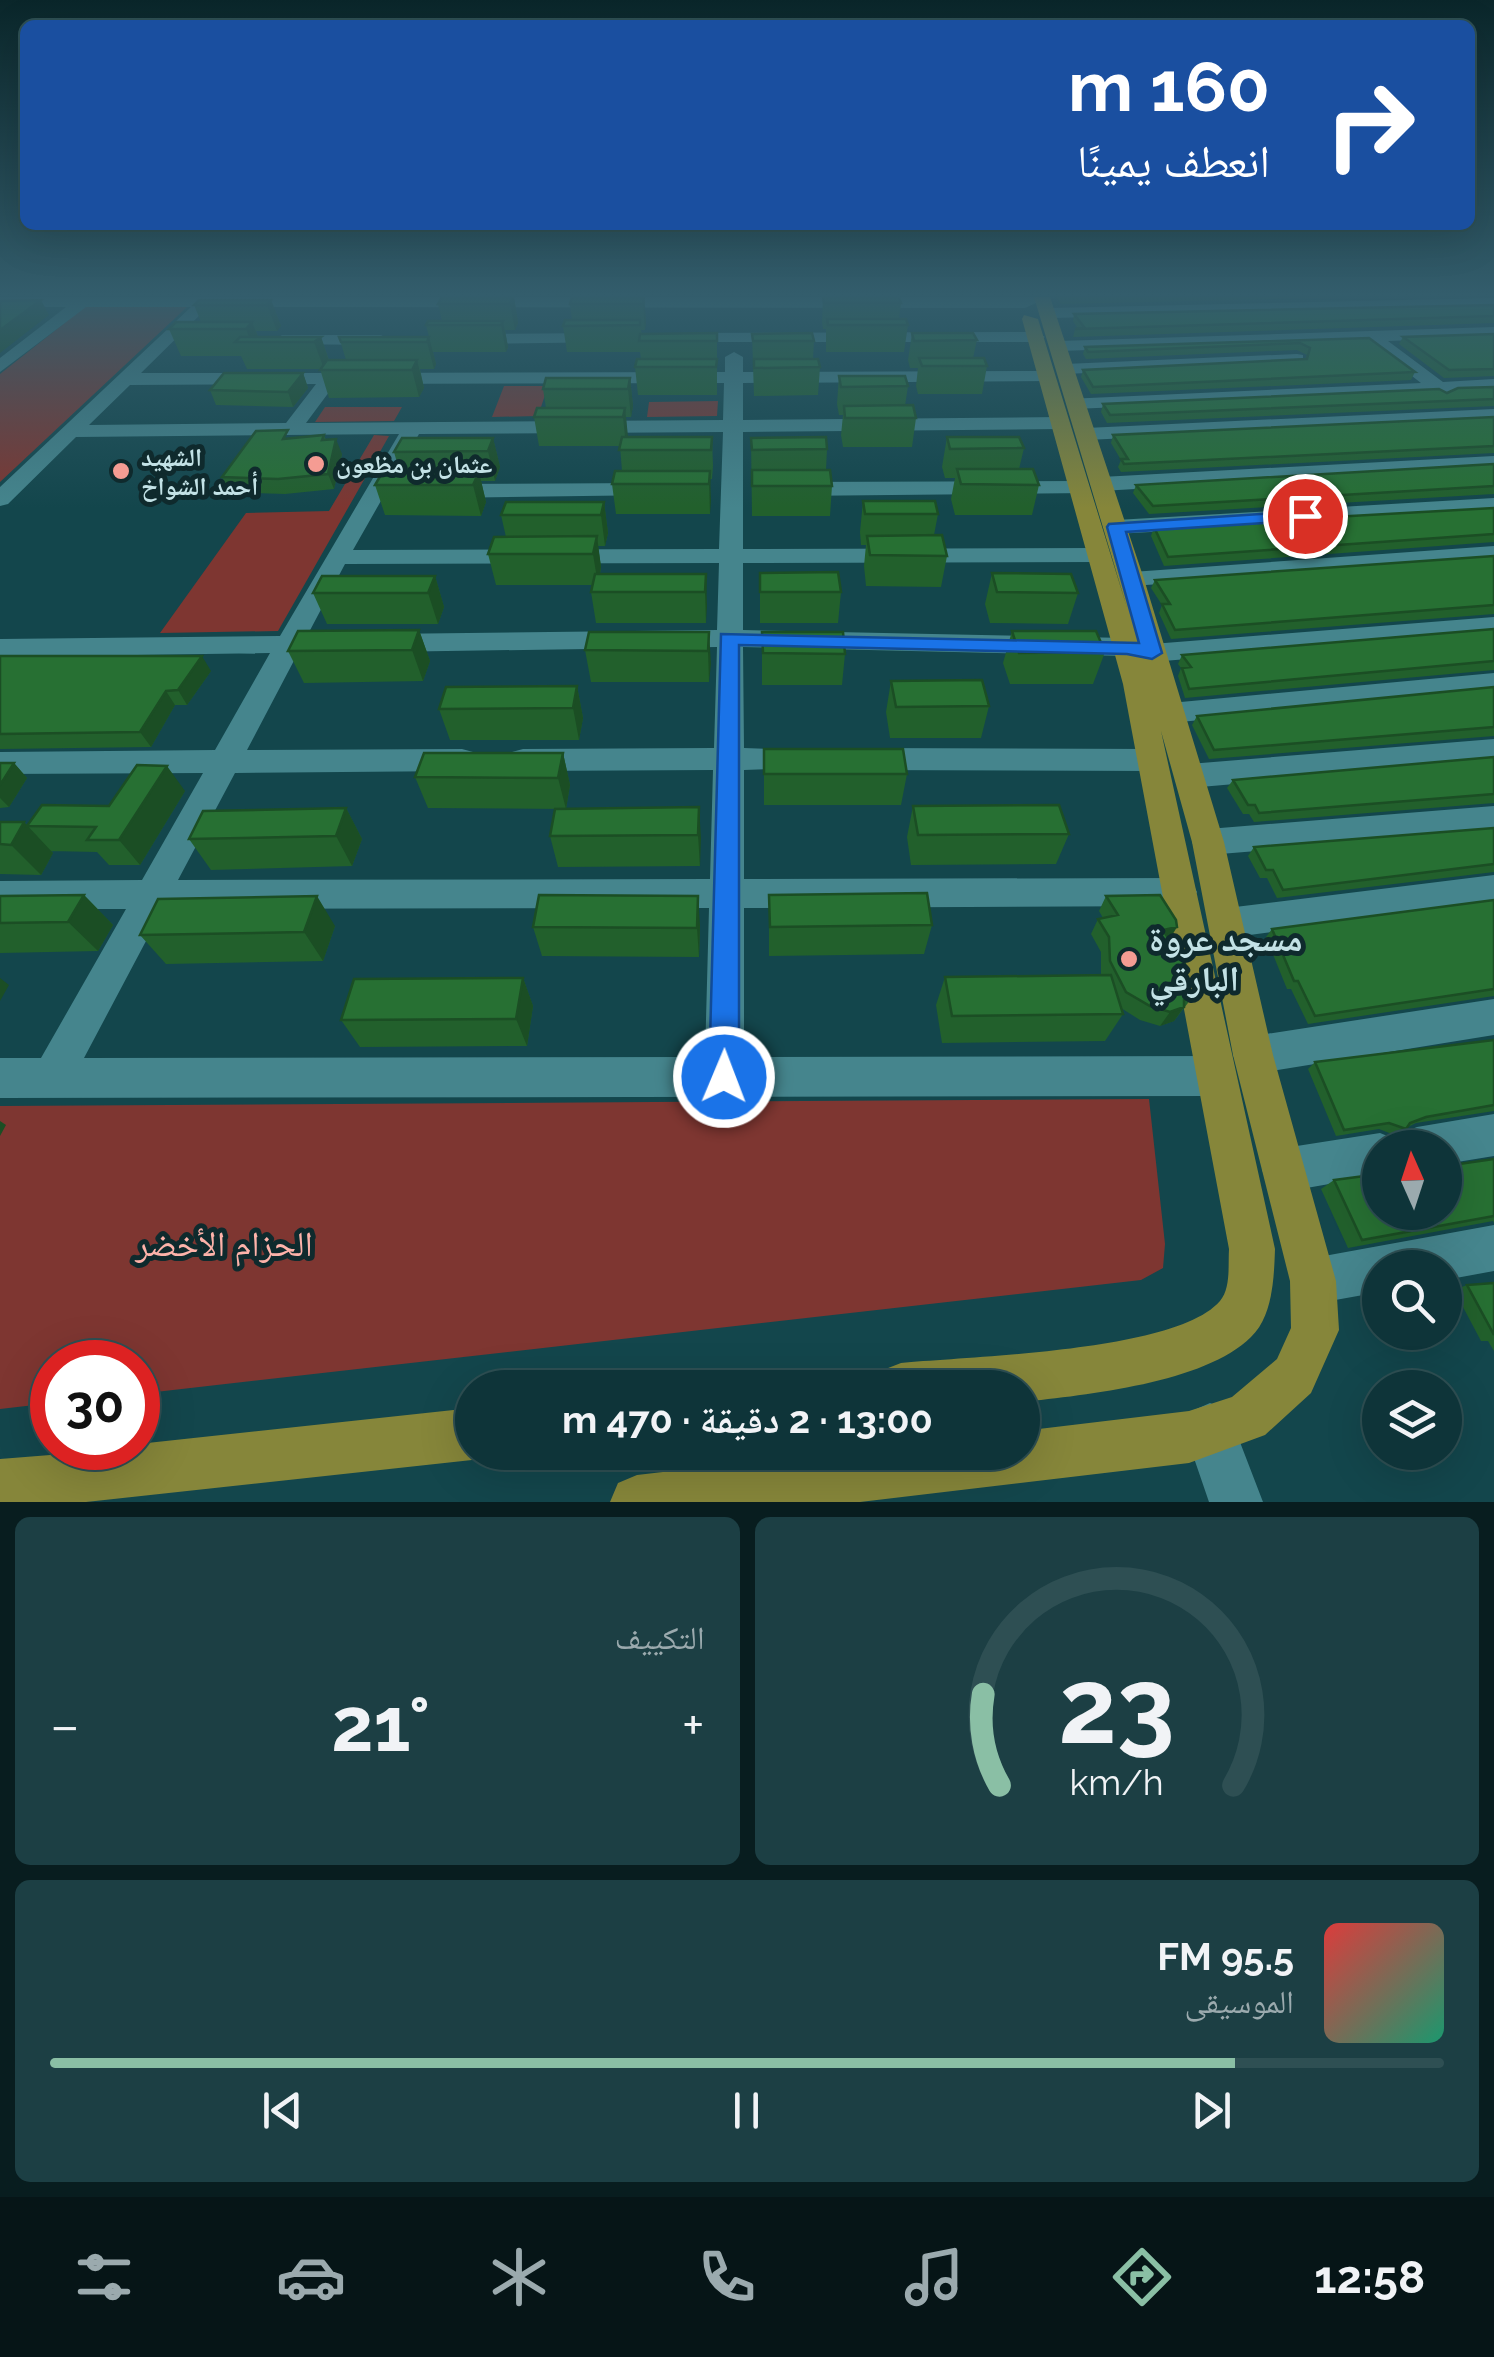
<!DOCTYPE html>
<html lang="ar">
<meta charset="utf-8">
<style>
:root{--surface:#0e3439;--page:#1c3f44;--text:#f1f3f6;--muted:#9baaae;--line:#2e4f53;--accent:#8abfa5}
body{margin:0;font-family:Raleway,"Noto Naskh Arabic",sans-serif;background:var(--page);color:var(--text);direction:rtl;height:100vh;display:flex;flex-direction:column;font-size:38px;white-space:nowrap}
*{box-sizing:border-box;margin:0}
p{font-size:32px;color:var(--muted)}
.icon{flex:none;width:55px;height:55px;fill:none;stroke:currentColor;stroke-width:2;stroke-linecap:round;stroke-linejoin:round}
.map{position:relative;height:1502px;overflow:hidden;direction:ltr}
.side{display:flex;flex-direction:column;gap:15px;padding:15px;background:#081d1f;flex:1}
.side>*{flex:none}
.top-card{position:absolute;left:20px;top:20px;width:1455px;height:210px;border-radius:15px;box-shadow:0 10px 40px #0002,0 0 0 2px var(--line);direction:rtl;background:#1a4fa0;color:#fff;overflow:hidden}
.needle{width:65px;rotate:357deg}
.tools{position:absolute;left:1362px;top:1130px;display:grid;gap:20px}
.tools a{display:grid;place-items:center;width:100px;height:100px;border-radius:50%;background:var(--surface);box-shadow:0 10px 40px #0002,0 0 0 2px var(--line);font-size:50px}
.speed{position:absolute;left:30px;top:1340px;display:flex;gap:20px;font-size:50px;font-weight:700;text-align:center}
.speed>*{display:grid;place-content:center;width:130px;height:130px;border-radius:50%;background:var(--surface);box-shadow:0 10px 40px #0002,0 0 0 2px var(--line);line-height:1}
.speed .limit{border:15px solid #d22;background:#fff;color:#111}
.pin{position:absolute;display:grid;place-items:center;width:85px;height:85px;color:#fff;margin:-42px;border:5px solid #fff;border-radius:50%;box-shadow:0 2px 10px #0007}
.me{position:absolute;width:110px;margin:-55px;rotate:1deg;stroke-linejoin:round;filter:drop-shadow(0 0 8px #0008)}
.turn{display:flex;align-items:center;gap:35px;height:210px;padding:0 40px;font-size:45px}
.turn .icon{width:130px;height:130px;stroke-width:2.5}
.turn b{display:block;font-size:70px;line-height:85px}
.big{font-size:75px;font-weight:700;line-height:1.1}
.side .card{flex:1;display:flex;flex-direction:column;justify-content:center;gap:15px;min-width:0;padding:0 35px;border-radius:15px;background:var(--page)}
.side .dial{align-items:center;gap:0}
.dial svg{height:260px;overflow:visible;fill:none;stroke:var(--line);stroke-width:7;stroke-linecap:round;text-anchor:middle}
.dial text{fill:var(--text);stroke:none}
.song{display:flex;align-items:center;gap:30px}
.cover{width:120px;height:120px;border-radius:15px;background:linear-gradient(135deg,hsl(0 70% 55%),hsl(160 70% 35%))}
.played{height:10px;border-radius:5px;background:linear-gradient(90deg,var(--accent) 85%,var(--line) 85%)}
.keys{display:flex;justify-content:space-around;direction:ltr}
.heat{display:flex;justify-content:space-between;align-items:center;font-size:55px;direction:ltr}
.side .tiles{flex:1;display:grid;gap:15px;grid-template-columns:1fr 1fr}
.card:last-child{grid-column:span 2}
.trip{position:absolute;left:455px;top:1370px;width:585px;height:100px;border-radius:50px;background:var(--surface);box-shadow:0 10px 40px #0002,0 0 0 2px var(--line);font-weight:700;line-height:100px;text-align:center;direction:rtl}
.menu{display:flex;height:160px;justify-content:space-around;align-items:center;background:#061517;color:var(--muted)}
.menu .icon{width:70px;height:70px}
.menu .current{color:var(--accent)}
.menu b{font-size:45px;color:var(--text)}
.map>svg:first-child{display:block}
.green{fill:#7e3631}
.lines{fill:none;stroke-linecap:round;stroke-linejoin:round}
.minor{fill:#45858d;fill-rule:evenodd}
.major{fill:#86863a;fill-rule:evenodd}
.wall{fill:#22602c}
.shaded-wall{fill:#1b4e24}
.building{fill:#277033;stroke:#1b4e24;stroke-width:2.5}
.route{fill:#1a73e8;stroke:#114b97;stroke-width:2.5}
.poi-dot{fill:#f59c93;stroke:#0f2a2d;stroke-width:4}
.labels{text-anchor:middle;stroke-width:10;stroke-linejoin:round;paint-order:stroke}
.far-poi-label{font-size:25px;font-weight:bold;fill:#c3e2e6;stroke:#0f2a2d;text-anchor:start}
.near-poi-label{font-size:35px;font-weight:bold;fill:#c3e2e6;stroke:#0f2a2d;text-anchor:start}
.near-park-label{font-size:35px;fill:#feb3aa;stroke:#0f2a2d}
</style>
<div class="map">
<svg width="1494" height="1502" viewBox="0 0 1494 1502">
<rect width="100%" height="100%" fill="#13464c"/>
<path class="green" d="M85,307H187L0,482V374Z
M504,386H548L538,416L492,417Z
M718,401L717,416L647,417L649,402Z
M325,407H402L394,421L315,422Z
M374,435L389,436L278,631L160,633L246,513L329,511Z
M1149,1099L1165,1244L1163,1268L1141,1280L138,1394V1362H52V1403L0,1409V1106Z"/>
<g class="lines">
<path class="minor" d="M0,297H1049L1025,308L208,307L141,373H325L338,363L347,368L344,373L725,372V357L734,352L743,357V372L1044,371L1050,373V381L743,383V420L1060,417L1070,423L1060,429L743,432V549L1099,548L1111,555L1099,562L743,563V630L1127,638L1152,644L1494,617V633L1152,662L1127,656L743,647L744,748L813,751L817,759L813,767L744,770V879L1180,878L1192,882L1197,892L1192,902L1180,906L744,908V1057L1216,1056L1230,1062L1236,1076L1230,1090L1216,1096L0,1098V1058H41L126,909H0V881L142,880L203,773L0,774V752L215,750L270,653L0,657V639L280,636L399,434L76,437L8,504L0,506V487L191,307H86L0,372V358L66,307H0ZM724,383L723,420L306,423L335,384ZM316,384L286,423L89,425L130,385ZM723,432L719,549L353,550L419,434ZM719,563L717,630L383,634L374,637L370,643L374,649L383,652L717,647L714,748L523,749L512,752L508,760L512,768L523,771L713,770L710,879L178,880L235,773L462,771L473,768L477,760L473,752L462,749L247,750L298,653L341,650L345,644L341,638L307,636L345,564ZM709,908L705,1057L84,1058L163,909Z
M1494,298V308L1050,318L1042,313L1050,308Z
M1494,327V337L1388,341L1443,382L1494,379V391L1452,392L1444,397L1435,393L1074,409L1067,407V399L1421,383L1367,341L1059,351L1050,346L1059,341Z
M606,333L612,334V342L467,344L458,339L467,334Z
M677,333L1036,332L1045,337L1036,342H671V334Z
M282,335H381L390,340L381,345L276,344L273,340Z
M1297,354L1303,355V363L1065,374L1056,369L1065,364Z
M1494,409V421L1086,440L1076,434L1086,428Z
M1494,456V468L1101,491L1090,484L1101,477Z
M1079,481L1090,488L1087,493L792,496L781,489L792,482Z
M651,483L659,485L662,490L659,495L442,498L431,491L442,484Z
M1494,498V512L1116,534L1104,527L1116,520Z
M1494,546V560L1132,586L1120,579L1132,572Z
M1494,673V691L1170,723L1160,720L1156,713L1160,706L1170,703Z
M1494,739V761L1189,788L1178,784L1174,776L1178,768L1189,764Z
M863,748L1152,749L1163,752L1167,760L1163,768L1152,771L863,770L852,767L848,759L852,751Z
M1494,806V832L1208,855L1196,851L1192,842L1196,833L1208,829Z
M1494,875V903L1227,938L1215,934L1209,923L1215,912L1227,908Z
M1494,999V1035L1253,1074L1239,1068L1233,1055L1239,1042L1253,1036Z
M1494,1114V1156L1445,1164V1148H1380V1175L1284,1192L1269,1185L1262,1170L1269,1155L1284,1148L1380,1133L1395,1139L1397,1144L1402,1133L1417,1127Z
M1494,1225V1271L1445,1280V1268H1380V1292L1313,1304L1297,1297L1290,1281L1297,1265L1313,1258Z
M1210,1403L1228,1411L1263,1502H1209L1184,1429L1192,1411Z"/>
<path class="major" d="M1034,297H1050L1144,579L1224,842L1273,1055L1336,1281L1339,1330L1311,1393L1265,1435L1189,1463L860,1502H610L618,1483L637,1475L834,1452H1022V1431L1189,1411L1232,1397L1277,1359L1291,1328L1290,1281L1233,1055L1192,842L1161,731L1275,1249C1274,1277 1273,1316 1251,1337C1205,1383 1086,1395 1022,1402V1388H876L883,1370L901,1363C970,1356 1176,1352 1220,1301C1231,1288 1228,1265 1229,1249L1123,684L1022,319L1024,315L1038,319L1128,611Z
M472,1408V1452H489L472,1460L86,1502H0V1459L138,1448V1444Z"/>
</g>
<path class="wall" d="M514,297L518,323L515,330H505L508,347L506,352H433L436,364L434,369H420L424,388L419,397L329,398L320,369H247L241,356H181L169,329L201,322L194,305L271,300L281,326L277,331H256L258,337H321L329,360H346L339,337H429L426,325L442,321L438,304Z
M644,297L646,322L645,330H641L642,334L717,333V395H638L635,367L641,359L640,352H567L563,326L572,320L570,304Z
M823,297L901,303L899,319L908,325L904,352H826V329H823L822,322Z
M1056,297H1354L1061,304Z
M1494,305V323L1073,337L1075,329H1078L1073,321L1074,314Z
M912,333L977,340L973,358L987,366L982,394H918L916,386L918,368H910L908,360Z
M752,334L814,341L813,359L820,367L818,395L754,396Z
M1494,334V376L1444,378L1399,344L1403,337Z
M1369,338L1415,372L1411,380L1091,394L1081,377L1083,370L1305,359L1307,355L1297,350L1086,359L1083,354L1085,347Z
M303,373L308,388L293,407L216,405L210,390Z
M839,376L908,386L905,406L916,418L912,447H843L841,435L843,415H839L837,404Z
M630,378L633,406L631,417H626L627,437H712L713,466L712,479H710V514H616L612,484L622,471L620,446H539L534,417L546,408L543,389Z
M1494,387V406L1107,423L1101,412L1103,404L1447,393Z
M1494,417V453L1121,472L1118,467L1121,460L1111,443L1113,435Z
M324,435L326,440L342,454L334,489L285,494L229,492L222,477L291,438Z
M947,437L1024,448L1019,469L1039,485L1032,515H955L951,499L955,478H945L942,467Z
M493,438L500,467L495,481H481L486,502L481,516L385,515L375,485L400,473L394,452Z
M751,438L827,449L826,470L832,486L830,516H752Z
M1494,464V494L1149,514L1133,493L1136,485Z
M863,501L938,514L934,535L947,556L941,587L866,586L864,566L866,545H861L860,532Z
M604,502L608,533L605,546H598L601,567L600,574H706V623H596L591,592L593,585H496L488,554L506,537L501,515Z
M1494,508V542L1164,566L1151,536L1154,527Z
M1494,556V614L1171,639L1159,613L1162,605L1151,588L1155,580Z
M760,573L841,592L838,623H760Z
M992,573L1078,593L1068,624L990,623L985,604Z
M435,576L444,607L438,624H327L313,593Z
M1494,629V670L1185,698L1178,676L1181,668L1178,664L1182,655Z
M419,630L430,661L423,681L304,683L288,651Z
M1012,631L1105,652L1093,684H1010L1003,663Z
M709,632V682H591L585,650Z
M762,632L845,654L842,685H762Z
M0,656L211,671L187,705H175L151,747L0,749Z
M891,681L989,706L981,738H890L886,712Z
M577,686L583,718L579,740H450L439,709Z
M1494,687V736L1209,759L1192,725L1197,716Z
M764,749L907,774L901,805H764Z
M563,753L570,785L566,809L428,808L415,777Z
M1494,757V803L1254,822L1249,814H1243L1227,788L1233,780Z
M0,763H14L27,778L9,807L0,808Z
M185,791L140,865H109L97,852L51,851L27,826L109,806Z
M913,806L1069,834L1056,864L911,865L907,837Z
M699,807L700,866L558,867L550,836Z
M346,808L362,839L352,866L211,870L189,839Z
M0,822H24L53,853L41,875L0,874Z
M1494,828V872L1277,898L1267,878H1260L1248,856L1254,847Z
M84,895L113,925L98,951L0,953V896Z
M769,895L932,925L924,954L769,956Z
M1106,896L1169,940L1191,999L1174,1021L1160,1026L1140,1020L1121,1008L1123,1014L1105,1041L942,1043L936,1005L945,977L1101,975V952L1091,934L1098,919L1103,918L1099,911Z
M1494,900V996L1308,1024L1291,989H1287L1266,937L1272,929Z
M700,925L699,957L542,956L533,927Z
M335,926L323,961L166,964L140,935Z
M523,978L533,1006L527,1046L360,1047L341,1020Z
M1494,1040V1111L1416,1123L1408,1127L1397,1136L1379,1129L1336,1136L1308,1069L1315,1062Z
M1494,1159V1223L1493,1221L1348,1248L1321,1189L1334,1180Z
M1494,1283V1351L1488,1341H1481L1454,1290L1467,1285Z"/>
<path class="shaded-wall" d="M514,297L518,323L515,330L510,304Z
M644,297L646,322L645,330L643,304Z
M41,300L49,315L0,353V330Z
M271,300L281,326L277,331L267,305Z
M503,321L508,347L506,352L501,325Z
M252,322L260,342H251L246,329Z
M321,337L330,364L324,369L314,342Z
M429,337L436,364L434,369L427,342Z
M417,360L424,388L419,397L412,370Z
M303,373L308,388L293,407L288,392Z
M630,378L633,406L631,417L628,389Z
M625,408L628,436L626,446L623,417Z
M493,438L500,467L495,481L488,451Z
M336,439L342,454L334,489L328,474Z
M710,471L711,501L710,514L709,484Z
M479,472L486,502L481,516L473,485Z
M604,502L608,533L605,546L601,515Z
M597,536L601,567L598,585L593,554Z
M706,574L707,606L706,623L705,592Z
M435,576L444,607L438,624L428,593Z
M419,630L430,661L423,681L412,650Z
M709,632L711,664L709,682L708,651Z
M202,656L211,671L187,705L178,690Z
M577,686L583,718L579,740L573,708Z
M166,691L175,705L151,747L140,732Z
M563,753L570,785L566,809L558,778Z
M14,763L27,778L9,807L0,798V785Z
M167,766L185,791L140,865L119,840Z
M699,807L701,838L700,866L698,835Z
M346,808L362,839L352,866L336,836Z
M24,822L53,853L41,875L11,845Z
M84,895L113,925L98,951L68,922Z
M317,896L335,926L323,961L304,932Z
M698,896L700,925L699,957L697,928Z
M1177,927L1168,942L1163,930Z
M0,978L9,985L0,1001Z
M523,978L533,1006L527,1046L516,1019Z
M1184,1007L1174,1021L1160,1026L1170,1012Z
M0,1121L6,1125L0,1136Z"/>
<path class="building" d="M442,297H513L510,304H438Z
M572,297H644L643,304H570Z
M823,297H899L901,303H824Z
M41,300L0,330V301Z
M199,300H271L267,305H194Z
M1494,305V316L1075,329L1084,327L1074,314Z
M827,319H906L908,325H828Z
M565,320H640V325L563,326Z
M428,321H503L501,325H426Z
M176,322H252L246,329H169Z
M717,333V341H639L640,334Z
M812,333L814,341H753L752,334Z
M912,333H973L977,340L914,341Z
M1494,334V369L1449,370L1403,337Z
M240,337H321L314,342H235Z
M339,337H429L427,342H341Z
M1369,338L1415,372L1093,387L1083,370L1307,359L1310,348L1300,343L1088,352L1085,347Z
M919,358H984L987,366H922Z
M637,359H717L716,367H635Z
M754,359H818L820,367L754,368Z
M327,360H417L412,370H320Z
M224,373H303L288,392L210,390Z
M839,376H905L908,386L841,387Z
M546,378H630L628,389H543Z
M1494,387V399L1110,415L1103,404L1439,389L1447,393L1458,388Z
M913,405L916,418H845L844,406Z
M537,408H625L623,417H534Z
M1494,417V446L1124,464L1121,459H1128L1113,435Z
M288,430L283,439L324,435L322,440L336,439L328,474L278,479L222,477L256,431Z
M622,437H712L711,450H619Z
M826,437L827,449L752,450L751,438Z
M947,437H1019L1024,448L950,449Z
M402,438H493L488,451L394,452Z
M1494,464V486L1153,506L1136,485Z
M957,469H1033L1039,485L961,484Z
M752,470H830L832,486H752Z
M615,471H710L709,484H612Z
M479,472L473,485H375L382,473Z
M863,501H935L938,514H865Z
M506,502H604L601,515H501Z
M1494,508V534L1168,557L1154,527Z
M942,535L947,556L870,555L867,536Z
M597,536L593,554H488L494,537Z
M1494,556V605L1175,630L1162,604H1170L1155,580Z
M838,572L841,592H760V573Z
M992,573L1071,574L1078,593L997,592Z
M595,574H706L705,592H591Z
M322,576H435L428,593H313Z
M1494,629V661L1189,689L1182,668L1191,667L1182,655Z
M419,630L412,650L288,651L298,631Z
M1012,631H1096L1105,652L1019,653Z
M589,632H709L708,651L585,650Z
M762,632H843L845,654L763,653Z
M0,656H202L178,690L166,691L140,732L0,734Z
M982,680L989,706L896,707L891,681Z
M577,686L573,708L439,709L446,687Z
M1494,687V727L1214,750L1197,716Z
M764,749H903L907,774H764Z
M424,753H563L558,778L415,777Z
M1494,757V794L1259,813L1255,805H1248L1233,780Z
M0,763H14L0,785Z
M137,765L167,766L119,840H87L96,827L27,826L42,805L109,806Z
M1059,805L1069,834L918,835L913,806Z
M699,807L698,835L550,836L555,809Z
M346,808L336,836L189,839L203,811Z
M0,822H24L11,845L0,844Z
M1494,828V864L1283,890L1273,870H1266L1254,847Z
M927,893L932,925L770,927L769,895Z
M84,895L68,922L0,923V896Z
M539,895L698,896L697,928L533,927Z
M1160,895L1176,920L1177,927L1163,930L1185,964L1191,999L1184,1000V1007L1170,1012L1150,1006L1126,992L1110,961L1109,937L1098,919L1118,915L1106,896Z
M317,896L304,932L140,935L158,899Z
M1494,900V989L1315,1016L1298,981H1294L1272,929Z
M1111,975L1123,1014L952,1016L945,977Z
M523,978L516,1019L341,1020L354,979Z
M1494,1040V1105L1426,1117L1410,1123L1406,1129L1389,1123L1344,1130L1315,1062Z
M1494,1159V1216L1362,1240L1334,1180L1380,1174V1212H1445V1166Z
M1494,1283V1335L1467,1285Z"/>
<linearGradient id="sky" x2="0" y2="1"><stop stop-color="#0a262a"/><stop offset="0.58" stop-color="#335d6c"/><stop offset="1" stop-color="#335d6c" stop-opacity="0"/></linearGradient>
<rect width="1494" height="508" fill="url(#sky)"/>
<path class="route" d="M1305,511L1311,512V520L1126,532L1162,653L1152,659L1127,654L739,645V1077L735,1087L724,1092L713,1087L709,1077L721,634L1139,643L1107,527L1109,524Z"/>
<g class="poi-dot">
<circle cx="316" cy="464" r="10"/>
<circle cx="121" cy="471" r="10"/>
<circle cx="1129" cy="959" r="10"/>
</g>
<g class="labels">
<g class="far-poi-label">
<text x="141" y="466">الشهيد<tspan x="141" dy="29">أحمد الشواخ</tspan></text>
<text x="336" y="473">عثمان بن مظعون</text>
</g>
<g class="near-poi-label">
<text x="1149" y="951">مسجد عروة<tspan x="1149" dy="40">البارقي</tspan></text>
</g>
<g class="near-park-label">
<text x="224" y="1256">الحزام الأخضر</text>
</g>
</g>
</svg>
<div class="tools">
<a><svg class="needle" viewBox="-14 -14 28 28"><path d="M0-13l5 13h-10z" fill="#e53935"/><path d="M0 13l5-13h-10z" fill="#9baaae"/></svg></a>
<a><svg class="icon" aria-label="search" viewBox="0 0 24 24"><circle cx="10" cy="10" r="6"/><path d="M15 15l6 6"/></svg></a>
<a><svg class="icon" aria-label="layers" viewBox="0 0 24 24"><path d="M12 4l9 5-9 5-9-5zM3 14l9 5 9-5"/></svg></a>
</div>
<div class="speed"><div class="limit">30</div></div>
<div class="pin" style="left:1305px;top:516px;background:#d93025"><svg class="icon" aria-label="arrive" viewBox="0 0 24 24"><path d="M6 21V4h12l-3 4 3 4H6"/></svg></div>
<svg class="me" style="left:724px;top:1077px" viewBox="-20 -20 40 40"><circle r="17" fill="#1a73e8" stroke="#fff" stroke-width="3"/><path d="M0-11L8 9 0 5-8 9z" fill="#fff"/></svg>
<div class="trip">13:00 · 2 دقيقة · 470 m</div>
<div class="top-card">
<div class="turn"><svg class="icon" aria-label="right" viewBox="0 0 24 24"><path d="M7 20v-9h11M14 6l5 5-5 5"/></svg><div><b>160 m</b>انعطف يمينًا</div></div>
</div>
</div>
<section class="side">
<div class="tiles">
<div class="card dial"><svg viewBox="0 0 100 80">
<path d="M14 69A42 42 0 1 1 86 69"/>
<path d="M14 69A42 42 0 0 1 9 41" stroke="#8abfa5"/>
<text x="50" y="56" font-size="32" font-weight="700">23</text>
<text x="50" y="72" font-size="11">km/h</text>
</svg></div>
<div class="card"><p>التكييف</p>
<div class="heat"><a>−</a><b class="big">21°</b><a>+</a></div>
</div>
<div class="card">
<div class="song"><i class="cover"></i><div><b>95.5 FM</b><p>الموسيقى</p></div></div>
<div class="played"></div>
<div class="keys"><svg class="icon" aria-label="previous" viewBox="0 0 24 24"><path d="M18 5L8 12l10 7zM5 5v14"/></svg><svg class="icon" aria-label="pause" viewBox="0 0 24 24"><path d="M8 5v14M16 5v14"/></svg><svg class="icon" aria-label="next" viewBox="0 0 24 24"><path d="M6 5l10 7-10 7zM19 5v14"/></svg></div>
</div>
</div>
</section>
<nav class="menu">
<b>12:58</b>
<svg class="icon current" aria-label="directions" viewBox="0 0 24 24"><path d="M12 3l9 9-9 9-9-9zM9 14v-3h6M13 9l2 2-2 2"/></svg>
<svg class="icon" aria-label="music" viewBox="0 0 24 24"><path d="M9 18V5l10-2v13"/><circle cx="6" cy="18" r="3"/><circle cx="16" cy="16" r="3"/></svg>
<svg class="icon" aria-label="phone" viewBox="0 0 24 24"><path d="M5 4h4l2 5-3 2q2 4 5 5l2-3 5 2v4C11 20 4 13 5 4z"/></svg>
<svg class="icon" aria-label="climate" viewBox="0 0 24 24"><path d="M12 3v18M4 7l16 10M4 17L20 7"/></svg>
<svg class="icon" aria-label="car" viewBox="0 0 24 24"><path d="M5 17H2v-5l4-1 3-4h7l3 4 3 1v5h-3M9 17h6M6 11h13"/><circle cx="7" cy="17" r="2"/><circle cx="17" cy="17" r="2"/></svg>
<svg class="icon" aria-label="filters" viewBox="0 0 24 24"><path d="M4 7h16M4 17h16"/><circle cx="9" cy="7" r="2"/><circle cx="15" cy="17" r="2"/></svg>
</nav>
